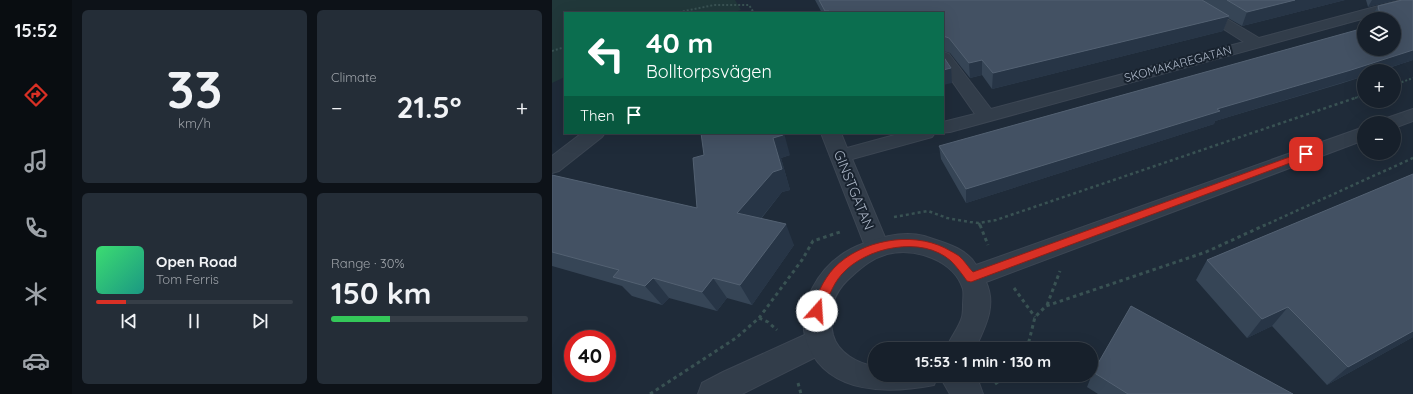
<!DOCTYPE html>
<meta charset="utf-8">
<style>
:root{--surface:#17202b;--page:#242d37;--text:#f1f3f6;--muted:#9ea3a9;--line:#363e47;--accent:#d93025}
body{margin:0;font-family:Quicksand,sans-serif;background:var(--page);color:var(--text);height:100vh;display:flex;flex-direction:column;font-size:15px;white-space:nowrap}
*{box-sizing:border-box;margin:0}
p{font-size:13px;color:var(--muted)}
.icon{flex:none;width:22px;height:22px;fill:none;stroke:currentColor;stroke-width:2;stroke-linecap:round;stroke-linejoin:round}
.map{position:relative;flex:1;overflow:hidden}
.details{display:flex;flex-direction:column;gap:10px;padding:10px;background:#0d1218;width:480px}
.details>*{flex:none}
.guide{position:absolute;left:12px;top:12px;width:380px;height:122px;border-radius:0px;box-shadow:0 4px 16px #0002,0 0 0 1px var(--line);background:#0b6e4f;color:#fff;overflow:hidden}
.tools{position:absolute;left:805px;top:12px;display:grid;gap:8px}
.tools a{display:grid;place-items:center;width:44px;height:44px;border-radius:50%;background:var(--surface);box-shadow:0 4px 16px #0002,0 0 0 1px var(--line);font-size:20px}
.speed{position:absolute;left:12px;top:330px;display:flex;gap:8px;font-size:20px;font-weight:700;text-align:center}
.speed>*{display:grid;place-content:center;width:52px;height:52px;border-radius:50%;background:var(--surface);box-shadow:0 4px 16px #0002,0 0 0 1px var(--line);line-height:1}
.speed .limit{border:6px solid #d22;background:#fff;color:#111}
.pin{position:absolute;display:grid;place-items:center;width:34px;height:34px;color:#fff;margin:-17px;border-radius:8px;box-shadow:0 2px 6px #0006}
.me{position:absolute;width:44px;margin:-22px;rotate:19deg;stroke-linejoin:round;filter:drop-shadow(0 0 3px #0008)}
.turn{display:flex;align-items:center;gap:14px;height:84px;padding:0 16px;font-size:18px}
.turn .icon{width:52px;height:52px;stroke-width:2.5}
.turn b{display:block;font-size:28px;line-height:34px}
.then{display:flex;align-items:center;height:38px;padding:0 16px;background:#0003;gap:8px;font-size:15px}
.big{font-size:30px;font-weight:700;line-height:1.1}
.details .widget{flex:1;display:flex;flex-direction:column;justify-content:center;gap:6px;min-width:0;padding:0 14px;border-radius:6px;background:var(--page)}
.details .dial{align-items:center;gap:0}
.dial b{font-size:52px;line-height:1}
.song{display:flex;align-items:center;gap:12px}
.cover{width:48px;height:48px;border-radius:6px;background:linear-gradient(135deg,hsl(140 70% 55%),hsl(170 70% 35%))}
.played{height:4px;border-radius:2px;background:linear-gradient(90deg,var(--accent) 15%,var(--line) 15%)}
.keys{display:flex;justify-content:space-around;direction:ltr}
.heat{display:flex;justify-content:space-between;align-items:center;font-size:22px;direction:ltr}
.charge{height:6px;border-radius:3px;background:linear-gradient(90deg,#34c759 30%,var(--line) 0)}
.details .tiles{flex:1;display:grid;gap:10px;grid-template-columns:repeat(2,1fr)}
.trip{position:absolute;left:316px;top:342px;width:230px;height:40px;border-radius:20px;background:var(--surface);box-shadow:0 4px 16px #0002,0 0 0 1px var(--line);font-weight:700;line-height:40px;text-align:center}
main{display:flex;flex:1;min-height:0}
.dock{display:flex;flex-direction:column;width:72px;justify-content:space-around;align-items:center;background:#090d11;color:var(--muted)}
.dock .icon{width:28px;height:28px}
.dock .active{color:var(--accent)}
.dock b{font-size:18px;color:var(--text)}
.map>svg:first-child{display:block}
.green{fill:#21383a}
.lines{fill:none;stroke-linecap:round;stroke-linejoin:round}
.minor-casing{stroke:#3c4653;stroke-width:2}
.tertiary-casing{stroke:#3c4653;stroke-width:2}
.path-far2{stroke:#395253;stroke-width:2;stroke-dasharray:2 2;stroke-linecap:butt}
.path-far1{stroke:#395253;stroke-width:2.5;stroke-dasharray:3 3;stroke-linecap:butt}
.path{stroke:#395253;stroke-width:3;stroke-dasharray:3.5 3.5;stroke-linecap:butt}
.minor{fill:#323d4a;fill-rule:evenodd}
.tertiary{fill:#323d4a;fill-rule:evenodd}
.wall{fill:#364556}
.shaded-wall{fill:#273546}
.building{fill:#435163;stroke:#536172}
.route{fill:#d93025;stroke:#8d1f18}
.labels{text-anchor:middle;stroke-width:4;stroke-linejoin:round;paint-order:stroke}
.far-street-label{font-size:12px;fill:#acb7c7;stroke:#18222e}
.street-label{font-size:14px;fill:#acb7c7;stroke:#18222e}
</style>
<main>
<nav class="dock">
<b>15:52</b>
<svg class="icon active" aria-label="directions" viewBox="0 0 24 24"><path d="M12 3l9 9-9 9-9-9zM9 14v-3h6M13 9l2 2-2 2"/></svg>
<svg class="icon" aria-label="music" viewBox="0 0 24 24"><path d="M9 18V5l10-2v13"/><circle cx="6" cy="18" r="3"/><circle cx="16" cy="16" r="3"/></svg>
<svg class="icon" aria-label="phone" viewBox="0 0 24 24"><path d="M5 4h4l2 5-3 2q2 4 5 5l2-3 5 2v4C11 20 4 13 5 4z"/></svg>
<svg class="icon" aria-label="climate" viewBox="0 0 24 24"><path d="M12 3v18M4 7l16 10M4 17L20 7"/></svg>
<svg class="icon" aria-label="car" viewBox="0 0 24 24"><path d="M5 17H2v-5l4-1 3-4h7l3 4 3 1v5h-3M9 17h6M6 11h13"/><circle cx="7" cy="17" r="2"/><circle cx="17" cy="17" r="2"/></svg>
</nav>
<section class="details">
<div class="tiles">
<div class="widget dial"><b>33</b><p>km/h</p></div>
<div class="widget"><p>Climate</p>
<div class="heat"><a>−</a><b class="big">21.5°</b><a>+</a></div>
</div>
<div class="widget">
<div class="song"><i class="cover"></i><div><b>Open Road</b><p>Tom Ferris</p></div></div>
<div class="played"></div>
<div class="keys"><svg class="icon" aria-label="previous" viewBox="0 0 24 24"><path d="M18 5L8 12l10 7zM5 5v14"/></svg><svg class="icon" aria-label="pause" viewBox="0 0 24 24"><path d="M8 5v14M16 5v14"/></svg><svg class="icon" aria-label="next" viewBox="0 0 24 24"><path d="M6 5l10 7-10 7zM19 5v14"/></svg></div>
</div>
<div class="widget"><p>Range · 30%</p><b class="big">150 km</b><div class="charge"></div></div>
</div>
</section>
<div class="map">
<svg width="861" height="394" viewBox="0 0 861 394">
<rect width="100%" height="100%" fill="#1f2b39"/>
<path class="green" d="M0,0H183L189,10L179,13H13V77L0,83Z"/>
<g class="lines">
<defs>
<path id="minor" d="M626,0H643L707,38L849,0H861V5L398,132L387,133H391V122L423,114L391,68V52L397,54L439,109L692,42Z
M30,133H53L50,137L7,171L0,173V156Z
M269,133H289L295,148L350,133H383L380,137L300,159L337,247L334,254L325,257L316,254Z
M268,328L278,332L282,341L278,350L190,394H146L150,383L171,372Z
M387,375H420L427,383L431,394H398Z"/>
<path id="tertiary" d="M861,109V121L842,128V123H830L832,119Z
M812,127V140L434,282C445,306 433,327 423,349H394C398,338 407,328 410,317C411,313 411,308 411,305C411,300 412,294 411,289C402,260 363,247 335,254C321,258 311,266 300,276C281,292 275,311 281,335C286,353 306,364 323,366V375H386L382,385C336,394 279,394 257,348C248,328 251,308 260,289C271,267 290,251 313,243C332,236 352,231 372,236C389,242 414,247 424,265Z"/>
</defs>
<use href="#minor" class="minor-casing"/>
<use href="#tertiary" class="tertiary-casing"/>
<path class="path-far2" d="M123,13L162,5H197L202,13
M0,51L13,47
M842,85L861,78
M803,98L812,95"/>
<path class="path-far1" d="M342,217L376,211L395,218L418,222L427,223L444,220L806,97
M427,223L428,226
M711,226L861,158"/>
<path class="path" d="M428,225L436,245
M462,288L483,317
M495,305L508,271
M207,318L216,322L225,330
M475,349L483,317L494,306L654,252L713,225
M246,383L249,394
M443,384L457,375
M98,394L184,338L207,318L250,260L261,241L291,231"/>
<use href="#minor" class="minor"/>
<use href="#tertiary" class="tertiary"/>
</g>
<path class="wall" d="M263,0H793L690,26L676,18L671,31L440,89L430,75L418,78L398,53L391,51V13H270Z
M814,0H844L816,7Z
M861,0V60L791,83L663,121L662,124L414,203L389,159L387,146L812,49L842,19H819V18L826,6Z
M152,155H238L229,158L238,190L230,192L209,219L242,245L200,305L175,298L165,311L117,298L110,305L80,296L70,286L0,266V175L145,208Z
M861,174V337L775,385L720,326L695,338L644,280L655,260Z
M541,372L741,394H546L535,387Z"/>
<path class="shaded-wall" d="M743,0H793L690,26L695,12Z
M820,0H844L816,7Z
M273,11H277V13H274Z
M677,16L671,31L440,89L441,73Z
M861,50V60L826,71H812V76L663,121L662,124L414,203V189L665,109Z
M430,60V75L418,78L417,63Z
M399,68L400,83L391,85V70Z
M230,133H232L238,155L229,158L238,190L230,192L196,234L185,213L221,138Z
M234,224L242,245L200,305L188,285Z
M101,278L117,298L110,305L93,286Z
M161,278L175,298L165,311L150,292Z
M736,307L720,326L695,338L710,319Z
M861,331V337L775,385L796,367Z"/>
<path class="building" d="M267,0H650L677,16L441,73L430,60L417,63L397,38L391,36V13H278L277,11H273Z
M675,0H743L695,12Z
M850,0H861V50L799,70L665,109L668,111L414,189L387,146L812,28V49H842V19H829L826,6Z
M391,56L399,68L391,70Z
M149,133H230L231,135L221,138L230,169L221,172L185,213L234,224L188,285L161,278L150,292L101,278L93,286L61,277L67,270L0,252V175L145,208L141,158L152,155Z
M861,174V331L796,367L736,307L710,319L655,260Z
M579,306L741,394H576L541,372Z"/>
<path class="route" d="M754,151L757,152V156L419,282L415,281C410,274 405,267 399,261C370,235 314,247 290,274C279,286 276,301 269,315L265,316L261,315L260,311C264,296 271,280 282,268C309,240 359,231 393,248C398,251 403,253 407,256C412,260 416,267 421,272Z"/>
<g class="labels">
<g class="far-street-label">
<text transform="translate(626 64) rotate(-15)" y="4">SKOMAKAREGATAN</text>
</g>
<g class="street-label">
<text transform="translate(302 190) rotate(68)" y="5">GINSTGATAN</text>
</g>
</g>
</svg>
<div class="tools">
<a><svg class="icon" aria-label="layers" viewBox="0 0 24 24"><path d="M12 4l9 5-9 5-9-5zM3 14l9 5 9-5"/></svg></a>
<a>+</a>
<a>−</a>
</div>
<div class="speed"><div class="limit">40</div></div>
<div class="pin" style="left:754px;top:154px;background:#d93025"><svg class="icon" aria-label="arrive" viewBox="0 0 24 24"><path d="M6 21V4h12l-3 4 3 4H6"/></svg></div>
<svg class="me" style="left:265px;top:311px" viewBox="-20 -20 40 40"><circle r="19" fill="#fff"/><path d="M0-13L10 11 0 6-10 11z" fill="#d93025"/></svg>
<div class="trip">15:53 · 1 min · 130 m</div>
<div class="guide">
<div class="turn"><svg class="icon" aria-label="left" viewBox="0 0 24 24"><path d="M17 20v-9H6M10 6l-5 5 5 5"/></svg><div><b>40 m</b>Bolltorpsvägen</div></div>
<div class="then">Then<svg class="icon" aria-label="arrive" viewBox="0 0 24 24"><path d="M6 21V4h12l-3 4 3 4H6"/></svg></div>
</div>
</div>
</main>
